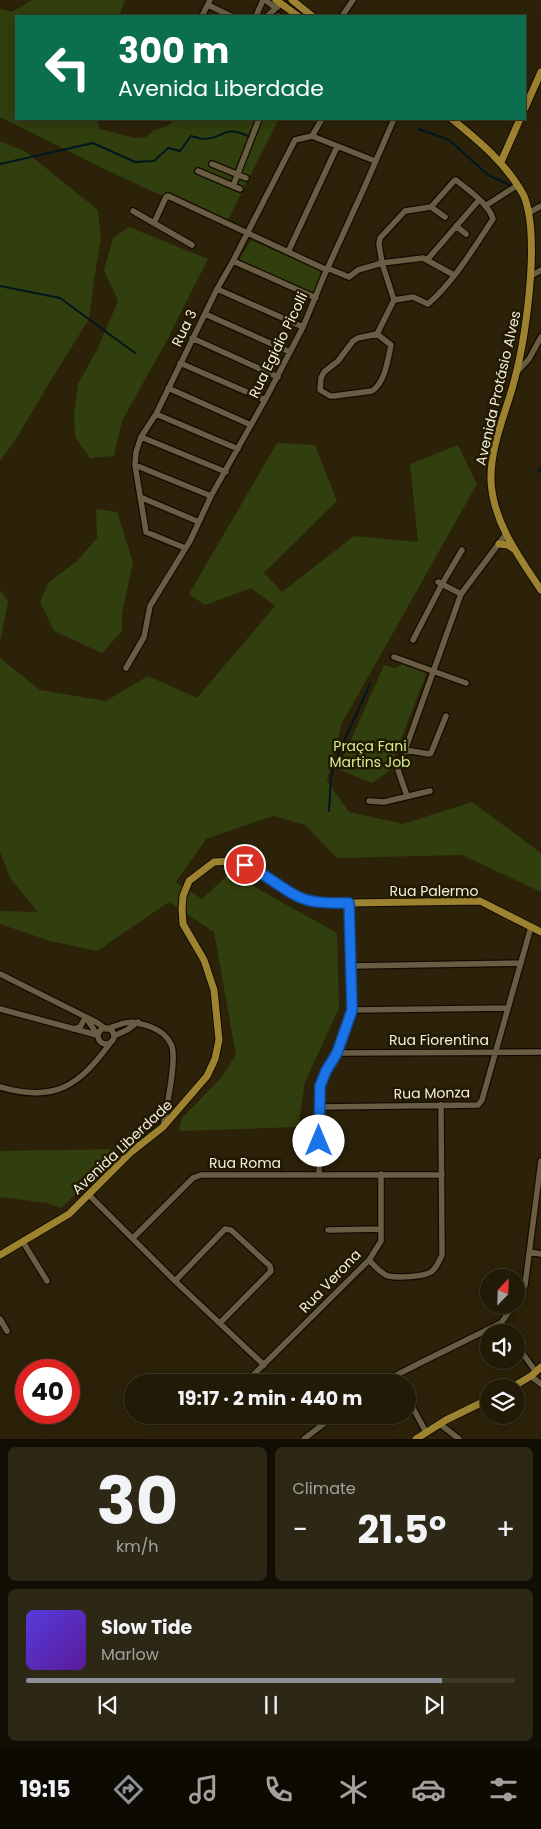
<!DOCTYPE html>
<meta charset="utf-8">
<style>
:root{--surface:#211a07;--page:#2d2715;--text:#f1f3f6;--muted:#a2a19b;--line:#3e3828;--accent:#8c9099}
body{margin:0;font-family:Poppins,sans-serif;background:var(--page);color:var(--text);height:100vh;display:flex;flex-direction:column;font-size:19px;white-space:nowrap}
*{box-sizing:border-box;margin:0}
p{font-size:16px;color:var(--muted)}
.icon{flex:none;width:28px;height:28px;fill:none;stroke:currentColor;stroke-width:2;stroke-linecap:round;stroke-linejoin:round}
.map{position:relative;height:1439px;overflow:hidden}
.side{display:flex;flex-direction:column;gap:8px;padding:8px;background:#120e04;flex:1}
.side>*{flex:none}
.guide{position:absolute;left:15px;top:15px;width:511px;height:105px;border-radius:0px;box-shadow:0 2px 12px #0003,0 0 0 1px var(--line);background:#0b6e4f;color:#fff;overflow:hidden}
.needle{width:32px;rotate:23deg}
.fabs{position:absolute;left:480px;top:1269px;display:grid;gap:10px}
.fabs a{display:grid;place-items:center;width:45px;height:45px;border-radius:50%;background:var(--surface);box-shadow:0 2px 12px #0003,0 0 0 1px var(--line);font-size:25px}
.speed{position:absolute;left:15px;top:1359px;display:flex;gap:10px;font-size:25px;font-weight:700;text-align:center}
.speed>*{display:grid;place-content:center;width:65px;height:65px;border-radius:50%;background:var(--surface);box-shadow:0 2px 12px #0003,0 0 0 1px var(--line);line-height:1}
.speed .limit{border:8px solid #d22;background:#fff;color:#111}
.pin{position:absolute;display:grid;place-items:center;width:42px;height:42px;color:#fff;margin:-21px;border:2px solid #fff;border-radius:50%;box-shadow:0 1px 5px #0007}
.me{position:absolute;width:55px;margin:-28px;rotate:0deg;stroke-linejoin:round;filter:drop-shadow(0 0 4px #0008)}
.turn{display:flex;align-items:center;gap:18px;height:105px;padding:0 20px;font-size:22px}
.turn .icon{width:65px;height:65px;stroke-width:2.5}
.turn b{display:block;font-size:35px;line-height:42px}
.big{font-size:38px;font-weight:700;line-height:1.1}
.side .tile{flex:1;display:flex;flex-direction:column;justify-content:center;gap:8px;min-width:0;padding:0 18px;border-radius:8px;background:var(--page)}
.side .dial{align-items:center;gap:0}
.dial b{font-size:65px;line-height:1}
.song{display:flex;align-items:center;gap:15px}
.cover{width:60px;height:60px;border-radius:8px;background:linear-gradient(135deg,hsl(250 70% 55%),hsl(270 70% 35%))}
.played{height:5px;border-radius:2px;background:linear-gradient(90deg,var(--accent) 85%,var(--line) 85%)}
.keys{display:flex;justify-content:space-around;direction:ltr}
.heat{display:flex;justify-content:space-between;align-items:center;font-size:28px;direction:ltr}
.side .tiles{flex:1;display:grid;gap:8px;grid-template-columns:1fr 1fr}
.tile:last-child{grid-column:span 2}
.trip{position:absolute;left:124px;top:1374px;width:292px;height:50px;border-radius:25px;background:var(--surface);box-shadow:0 2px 12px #0003,0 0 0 1px var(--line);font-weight:700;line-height:50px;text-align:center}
.tab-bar{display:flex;height:80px;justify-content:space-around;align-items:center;background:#0d0a03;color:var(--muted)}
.tab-bar .icon{width:35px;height:35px}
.tab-bar .active{color:var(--accent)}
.tab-bar b{font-size:22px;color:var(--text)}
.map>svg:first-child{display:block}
.green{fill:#313e0e}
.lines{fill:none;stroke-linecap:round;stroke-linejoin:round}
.stream{stroke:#00171f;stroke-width:2}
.minor-casing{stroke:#140b00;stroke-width:8}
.major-casing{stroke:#140b00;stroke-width:9}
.minor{stroke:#695e44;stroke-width:5.5}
.major{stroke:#9d8230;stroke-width:7}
.route-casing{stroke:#114b97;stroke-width:12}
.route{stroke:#1a73e8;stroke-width:9}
.labels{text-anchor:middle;stroke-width:5;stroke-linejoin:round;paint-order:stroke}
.street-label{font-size:14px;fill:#f4eedf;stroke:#221901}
.park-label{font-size:14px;fill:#d1ee90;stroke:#221901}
</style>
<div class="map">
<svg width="541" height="1439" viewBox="0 0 541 1439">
<rect width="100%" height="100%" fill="#2c2209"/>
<path class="green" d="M32,0H125L119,16H16V119H96L100,129L135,138L146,137L154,130L167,126L175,119H279L225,225L117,175L0,117V9L12,12Z
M0,141L26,152L98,210L101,238L94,280L89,319L45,390L16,439L0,461Z
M129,227L208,259L167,340L122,421L114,456L90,458L75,437L74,414L78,384L97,350L118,301L104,270L113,238Z
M251,240L321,271L314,294L239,260Z
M277,443L315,445L337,501L264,573L282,592L354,536L418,542L410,464L458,445L477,484L341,725L327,781L349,812L403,824L472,802L541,853V892L462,855L337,858L305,825L273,816L206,839L176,882L202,899L230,873L337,933L339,1008L305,1082L298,1127L179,1131L182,1118L221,1078L236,1055L214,932L169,902L97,951L50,941L0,924V911L38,912L10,878L0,852V658L40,690L106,701L148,676L197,698L275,606L251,588L205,605L189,594Z
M96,509L117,512L133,562L122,614V631L102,653L54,631L40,602L49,582L77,561L97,538Z
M0,590L8,601L0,643Z
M403,664L427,672L389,771L372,783L338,769L384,665L395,668Z
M124,1149L61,1208L47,1203L0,1197V1151Z"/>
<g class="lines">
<path class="stream" d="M419,129L449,140L488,175L514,187
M0,164L93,143L135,162L154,161L168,148L180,151L191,136C195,137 200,139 204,139C225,138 223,125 248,136
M0,286L60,298L135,353
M538,472L541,469
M329,811L331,777L339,752L370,684"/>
<defs>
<path id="minor" d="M265,0L276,8
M208,5L231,16
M202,16L210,0
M256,16L263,0
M267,16L281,4
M278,16H279
M342,16L353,0
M312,136L375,161
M212,164L246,178
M198,171L240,189
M233,186L259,119
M485,206L518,185
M431,207L445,217
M133,211L192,245
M530,212L541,206
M154,223L166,197L168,196L327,270
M456,226L466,234
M288,252L337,147
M427,260L479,200
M233,261L316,298
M327,268L349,277L358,270L382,263L423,258L454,275
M531,276L541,270
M217,289L303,327
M205,314L290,352
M377,334L391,345C388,359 385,383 372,391L334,396H330L320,390L321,378L324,372L338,361L353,341L358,338L377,334L394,300L382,263L379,244L380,238L405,211L431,207L454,181L456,180C468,190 489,204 493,219C473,249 455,280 428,304L413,297L394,300
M192,338L278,377
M180,363L265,400
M517,372L529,359L541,337
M168,388L251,425
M156,414L238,449
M141,437L226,472
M135,465L211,496
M140,497L199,522
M185,548L146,532L135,465L136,452L141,437L156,414L217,289L233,261L295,140L312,136L322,119
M438,582L461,594
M413,640L442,584L462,550
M394,657L466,683
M126,668L144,637L150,606L190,541L211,496L265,400L303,327L324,276L365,186L394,119
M405,750L429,754L431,753L446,716
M407,796L398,770L461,594L506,534
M369,801L384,802L430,791
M351,966L521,963
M0,974L96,1022L106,1029
M0,1009L97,1035
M352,1010L508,1008
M87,1019L98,1036
M98 1036a8 8 0 1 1 16 0a8 8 0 1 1-16 0Z
M73,1029L80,1027L85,1018
M107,1029C127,1021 131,1020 151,1027C159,1030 167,1036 171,1044C178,1057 166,1110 163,1127
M114,1036L127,1030L138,1022
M337,1053L541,1052
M0,1087C55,1103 79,1086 111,1042
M319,1107L478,1105L482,1100L531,927
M319,1175L321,1086L326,1071L337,1053L352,1010L349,903
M89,1195L175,1281L264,1365
M328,1230L381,1229
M133,1238L193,1178L201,1175H442
M23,1242L47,1281
M530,1252L541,1254
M369,1260C375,1266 380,1273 388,1276C397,1278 423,1277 431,1272C437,1268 439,1261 442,1255L441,1105
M175,1281L225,1229L231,1230L270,1266L271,1271L220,1323
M516,1302L525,1285L541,1161
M0,1319L7,1331
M501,1323L508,1332
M516,1344L536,1372
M531,1376L541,1384
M246,1382L369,1260L381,1241V1174
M383,1382L420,1363L501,1323L514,1305
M408,1399L426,1432
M440,1424L459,1439
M304,1439L335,1415"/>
<path id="major" d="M276,0L298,16
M292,0L312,16
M525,108L541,72
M452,119C479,141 507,164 524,196C541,239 525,344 512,389C503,419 490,450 491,481C493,522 519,557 541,590
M501,162L520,119
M499,544L508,545L514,549
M0,1255L69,1214L130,1153L163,1127L207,1076L215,1059L219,1040L214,990L204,960L183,924L182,909L183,896L189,881L214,862L232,861L258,870L300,897L314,902L349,903L480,901L541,932
M511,1388L531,1376L541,1367
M416,1439L446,1420L489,1399"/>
</defs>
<use href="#minor" class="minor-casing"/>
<use href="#major" class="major-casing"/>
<use href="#minor" class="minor"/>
<use href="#major" class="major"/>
</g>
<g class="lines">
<defs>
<path id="route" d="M245,865C265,873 280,888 299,897C314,904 333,903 349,903L352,1010L337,1053L326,1071L320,1086L319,1141"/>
</defs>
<use href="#route" class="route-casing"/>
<use href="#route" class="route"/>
</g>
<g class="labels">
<g class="street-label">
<text transform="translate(184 328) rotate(-64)" y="5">Rua 3</text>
<text transform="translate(278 345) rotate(-64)" y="5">Rua Egidio Picolli</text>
<text transform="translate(498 388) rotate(-77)" y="5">Avenida Protásio Alves</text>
<text x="434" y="896">Rua Palermo</text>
<text x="439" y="1045">Rua Fiorentina</text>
<text transform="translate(432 1093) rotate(-1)" y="5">Rua Monza</text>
<text transform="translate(122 1147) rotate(-43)" y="5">Avenida Liberdade</text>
<text x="245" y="1168">Rua Roma</text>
<text transform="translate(330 1281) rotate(-46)" y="5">Rua Verona</text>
</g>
<g class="park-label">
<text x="370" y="751">Praça Fani<tspan x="370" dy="16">Martins Job</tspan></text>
</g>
</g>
</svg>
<div class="fabs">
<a><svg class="needle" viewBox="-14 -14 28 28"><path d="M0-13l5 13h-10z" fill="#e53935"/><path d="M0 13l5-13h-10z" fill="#a2a19b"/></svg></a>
<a><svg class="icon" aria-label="sound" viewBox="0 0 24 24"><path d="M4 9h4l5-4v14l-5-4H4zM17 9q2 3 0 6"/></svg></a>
<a><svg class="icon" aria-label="layers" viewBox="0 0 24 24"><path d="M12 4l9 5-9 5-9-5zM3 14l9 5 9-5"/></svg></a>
</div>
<div class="speed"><div class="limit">40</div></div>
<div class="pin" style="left:245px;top:865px;background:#d93025"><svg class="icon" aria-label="arrive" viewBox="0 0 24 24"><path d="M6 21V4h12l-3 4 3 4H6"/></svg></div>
<svg class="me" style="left:319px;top:1141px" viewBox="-20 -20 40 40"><circle r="19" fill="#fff"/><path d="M0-13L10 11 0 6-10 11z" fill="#1a73e8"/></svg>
<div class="trip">19:17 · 2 min · 440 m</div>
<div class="guide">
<div class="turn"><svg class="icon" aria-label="left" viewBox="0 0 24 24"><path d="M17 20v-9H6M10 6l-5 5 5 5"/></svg><div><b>300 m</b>Avenida Liberdade</div></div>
</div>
</div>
<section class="side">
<div class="tiles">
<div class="tile dial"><b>30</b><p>km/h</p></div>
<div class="tile"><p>Climate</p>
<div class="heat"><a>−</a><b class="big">21.5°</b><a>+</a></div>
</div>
<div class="tile">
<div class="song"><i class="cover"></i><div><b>Slow Tide</b><p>Marlow</p></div></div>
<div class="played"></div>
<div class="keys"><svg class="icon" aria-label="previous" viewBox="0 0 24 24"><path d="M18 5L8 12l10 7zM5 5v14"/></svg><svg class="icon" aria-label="pause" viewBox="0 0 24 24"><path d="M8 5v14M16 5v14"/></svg><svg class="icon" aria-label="next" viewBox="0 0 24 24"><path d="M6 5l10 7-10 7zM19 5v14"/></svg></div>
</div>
</div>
</section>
<nav class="tab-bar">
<b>19:15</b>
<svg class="icon active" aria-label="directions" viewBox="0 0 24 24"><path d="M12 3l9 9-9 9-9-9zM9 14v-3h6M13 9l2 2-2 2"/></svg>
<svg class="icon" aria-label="music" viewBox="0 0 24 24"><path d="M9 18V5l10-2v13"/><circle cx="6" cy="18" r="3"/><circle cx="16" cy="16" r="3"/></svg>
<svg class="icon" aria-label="phone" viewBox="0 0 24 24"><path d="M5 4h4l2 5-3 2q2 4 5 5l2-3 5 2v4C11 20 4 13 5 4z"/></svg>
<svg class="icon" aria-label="climate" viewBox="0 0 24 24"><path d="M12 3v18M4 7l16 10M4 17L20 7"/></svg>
<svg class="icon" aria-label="car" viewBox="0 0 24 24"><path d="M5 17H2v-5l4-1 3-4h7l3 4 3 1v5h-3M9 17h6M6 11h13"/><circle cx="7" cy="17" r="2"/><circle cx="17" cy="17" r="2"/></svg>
<svg class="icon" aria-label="filters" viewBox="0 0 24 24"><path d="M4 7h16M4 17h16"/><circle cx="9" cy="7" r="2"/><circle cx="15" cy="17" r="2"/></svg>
</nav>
